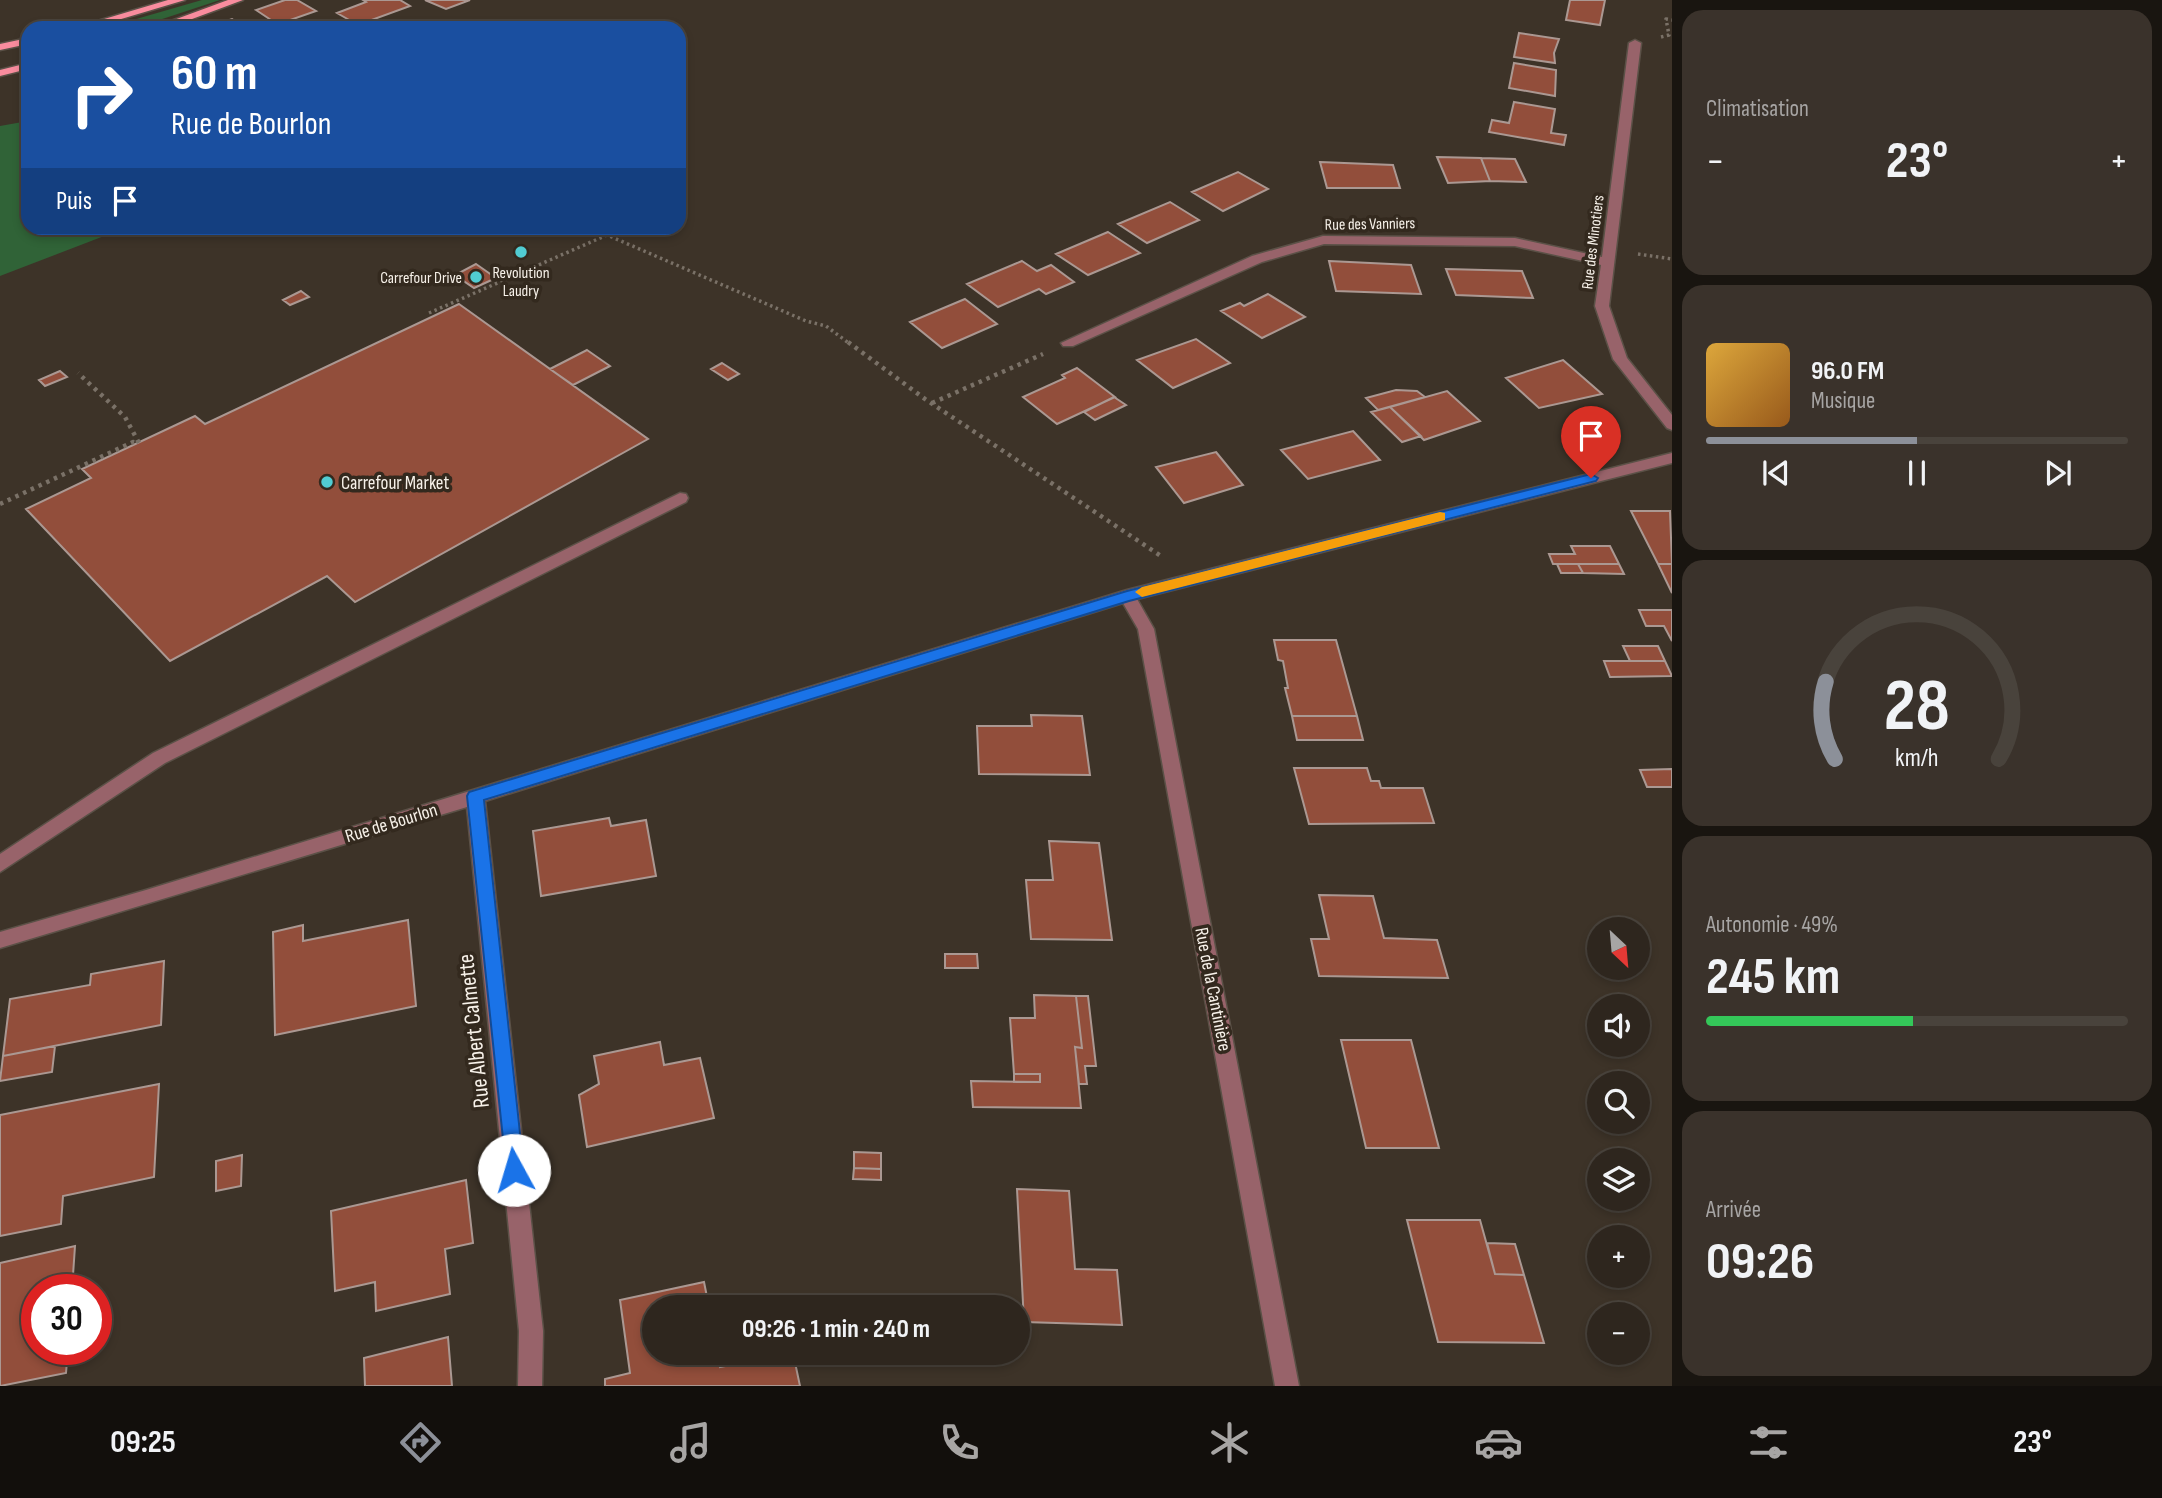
<!DOCTYPE html>
<html lang="fr">
<meta charset="utf-8">
<style>
:root{--surface:#2e261e;--page:#3a322b;--text:#f1f3f6;--muted:#a7a5a4;--line:#49433c;--accent:#8c9099}
body{margin:0;font-family:"Sofia Sans Condensed",sans-serif;background:var(--page);color:var(--text);height:100vh;display:flex;flex-direction:column;font-size:26px;white-space:nowrap}
*{box-sizing:border-box;margin:0}
p{font-size:23px;color:var(--muted)}
.icon{flex:none;width:38px;height:38px;fill:none;stroke:currentColor;stroke-width:2;stroke-linecap:round;stroke-linejoin:round}
.map{position:relative;flex:1;overflow:hidden}
.panel{display:flex;flex-direction:column;gap:10px;padding:10px;background:#191510;width:490px}
.panel>*{flex:none}
.guide{position:absolute;left:21px;top:21px;width:665px;height:214px;border-radius:21px;box-shadow:0 4px 10px #0003,0 0 0 2px var(--line);background:#1a4fa0;color:#fff;overflow:hidden}
.needle{width:46px;rotate:154deg}
.controls{position:absolute;left:1587px;top:917px;display:grid;gap:14px}
.controls a{display:grid;place-items:center;width:63px;height:63px;border-radius:50%;background:var(--surface);box-shadow:0 4px 10px #0003,0 0 0 2px var(--line);font-size:35px}
.speed{position:absolute;left:21px;top:1274px;display:flex;gap:14px;font-size:35px;font-weight:700;text-align:center}
.speed>*{display:grid;place-content:center;width:91px;height:91px;border-radius:50%;background:var(--surface);box-shadow:0 4px 10px #0003,0 0 0 2px var(--line);line-height:1}
.speed .limit{border:10px solid #d22;background:#fff;color:#111}
.pin{position:absolute;display:grid;place-items:center;width:60px;height:60px;color:#fff;margin:-72px -30px;border-radius:50% 50% 50% 0;rotate:-45deg;box-shadow:0 0 7px #0007}
.pin .icon{rotate:45deg}
.me{position:absolute;width:77px;margin:-38px;rotate:354deg;stroke-linejoin:round;filter:drop-shadow(0 0 5px #0008)}
.turn{display:flex;align-items:center;gap:24px;height:147px;padding:0 35px;font-size:32px}
.turn .icon{width:91px;height:91px;stroke-width:2.5}
.turn b{display:block;font-size:49px;line-height:60px}
.then{display:flex;align-items:center;height:66px;padding:0 35px;background:#0003;gap:14px;font-size:26px}
.big{font-size:52px;font-weight:700;line-height:1.1}
.panel .tile{flex:1;display:flex;flex-direction:column;justify-content:center;gap:10px;min-width:0;padding:0 24px;border-radius:21px;background:var(--page)}
.panel .dial{align-items:center;gap:0}
.dial svg{height:182px;overflow:visible;fill:none;stroke:var(--line);stroke-width:7;stroke-linecap:round;text-anchor:middle}
.dial text{fill:var(--text);stroke:none}
.song{display:flex;align-items:center;gap:21px}
.cover{width:84px;height:84px;border-radius:10px;background:linear-gradient(135deg,hsl(40 70% 55%),hsl(30 70% 35%))}
.played{height:7px;border-radius:4px;background:linear-gradient(90deg,var(--accent) 50%,var(--line) 50%)}
.keys{display:flex;justify-content:space-around;direction:ltr}
.heat{display:flex;justify-content:space-between;align-items:center;font-size:38px;direction:ltr}
.charge{height:10px;border-radius:5px;background:linear-gradient(90deg,#34c759 49%,var(--line) 0)}
.trip{position:absolute;left:642px;top:1295px;width:388px;height:70px;border-radius:35px;background:var(--surface);box-shadow:0 4px 10px #0003,0 0 0 2px var(--line);font-weight:700;line-height:70px;text-align:center}
.dock{display:flex;height:112px;justify-content:space-around;align-items:center;background:#120f0c;color:var(--muted)}
.dock .icon{width:49px;height:49px}
.dock .selected{color:var(--accent)}
.dock b{font-size:32px;color:var(--text)}
main{display:flex;flex:1;min-height:0}
.map>svg:first-child{display:block}
.green{fill:#306337}
.building{fill:#924e3b;stroke:#ab9892;stroke-width:2}
.lines{fill:none;stroke-linecap:round;stroke-linejoin:round}
.service-casing{stroke:#5b5147;stroke-width:3}
.minor-casing{stroke:#5b5147;stroke-width:3}
.primary-casing{stroke:#5b5147;stroke-width:3}
.path-far1{stroke:#7a7167;stroke-width:3.5;stroke-dasharray:2.5 3.5;stroke-linecap:butt}
.path{stroke:#7a7167;stroke-width:4.5;stroke-dasharray:3.5 5;stroke-linecap:butt}
.service{fill:#98636a;fill-rule:evenodd}
.minor{fill:#98636a;fill-rule:evenodd}
.primary{fill:#f98c9e;fill-rule:evenodd}
.route{fill:#1a73e8;stroke:#114b97;stroke-width:2}
.slow{fill:#f59e0b}
.poi-dot{fill:#51ccd2;stroke:#33291e;stroke-width:2.5}
.labels{text-anchor:middle;stroke-width:7;stroke-linejoin:round;paint-order:stroke}
.far-street-label{font-size:16px;fill:#f7f1e9;stroke:#33291e}
.far-poi-label{font-size:16px;fill:#f7f1e9;stroke:#33291e}
.poi-label{font-size:19px;fill:#f7f1e9;stroke:#33291e;text-anchor:start}
.street-label{font-size:19px;fill:#f7f1e9;stroke:#33291e}
.near-street-label{font-size:23px;fill:#f7f1e9;stroke:#33291e}
</style>
<main>
<div class="map">
<svg width="1672" height="1386" viewBox="0 0 1672 1386">
<rect width="100%" height="100%" fill="#3d3328"/>
<path class="green" d="M202,0H220L135,28H105Z
M28,121V228H125L0,276V126Z"/>
<path class="building" d="M285,0H297L316,11L290,20L298,26L283,28L256,10Z
M363,0H400L410,6L358,25L337,13L366,2Z
M425,0H470L446,9Z
M1570,0H1605L1600,25L1566,20Z
M232,19L246,28H206Z
M1519,33L1559,39L1554,53L1555,63L1514,57Z
M1514,63L1556,70L1555,96L1509,88Z
M1514,102L1555,109L1551,133L1566,135L1564,145L1489,132L1492,120L1509,123Z
M1437,157L1481,158L1490,181L1448,183Z
M1481,158L1515,159L1526,182L1490,181Z
M1320,162L1393,165L1400,188H1327Z
M1238,172L1268,189L1223,211L1192,192Z
M1170,202L1199,220L1147,243L1118,224Z
M1108,232L1140,253L1088,275L1056,254Z
M1022,261L1037,271L1051,265L1074,282L1046,294L1039,289L998,307L967,284Z
M1329,261L1411,265L1421,294L1336,291Z
M476,264L496,278L474,288L455,275Z
M1446,269L1522,271L1533,298L1456,295Z
M301,291L309,297L290,305L283,300Z
M1268,294L1305,317L1262,338L1221,311L1240,303L1244,306Z
M965,299L997,324L942,348L910,322Z
M459,304L648,439L355,602L327,576L170,661L26,509L91,478L82,469L195,416L205,424Z
M1196,339L1230,363L1173,388L1137,360Z
M587,350L610,366L573,385L550,369Z
M1563,360L1602,394L1539,408L1506,378Z
M722,363L739,374L728,380L711,369Z
M1077,368L1115,397L1057,424L1023,397L1065,378L1062,375Z
M60,371L67,377L45,386L39,380Z
M1396,390L1417,391L1425,397L1378,410L1366,398Z
M1447,391L1480,421L1424,440L1390,407Z
M1114,397L1126,405L1095,420L1084,412Z
M1390,407L1421,436L1402,442L1371,412Z
M1353,431L1380,460L1308,479L1281,450Z
M1216,452L1243,485L1184,503L1156,467Z
M1631,511H1670L1672,564H1658Z
M1571,546H1610L1619,564H1553L1549,554H1575Z
M1557,564H1578L1583,573H1561Z
M1578,564H1619L1624,574L1583,573Z
M1658,564H1672V593Z
M1639,610H1672V641L1664,626H1646Z
M1274,640H1336L1357,716H1292L1285,688H1288L1283,661L1278,660Z
M1623,646H1658L1665,661H1630Z
M1604,661H1665L1672,676L1610,677Z
M1031,715L1082,716L1090,775L979,774L977,726H1032Z
M1292,716H1357L1363,740H1297Z
M1294,768H1367L1371,781H1379L1381,788H1423L1434,823L1309,824Z
M1672,769V787H1647L1640,770Z
M609,818L611,826L646,820L656,876L541,896L533,831Z
M1049,841L1099,843L1112,940L1031,939L1026,880H1053Z
M1319,895L1373,896L1384,938L1437,940L1448,978L1319,976L1311,939H1329Z
M408,920L416,1006L275,1035L273,932L303,925V941Z
M945,954H977L978,968H945Z
M164,961L161,1025L3,1056L10,999L90,985L91,974Z
M1034,995L1076,996L1082,1048L1075,1047L1081,1108L973,1107L971,1081L1040,1082V1074H1014L1010,1018H1035Z
M1076,996H1088L1096,1066H1085L1087,1084H1079L1075,1047L1082,1048Z
M1341,1040H1411L1439,1148H1366Z
M660,1042L664,1065L700,1058L714,1118L587,1147L579,1095L599,1084L594,1056Z
M55,1046L52,1072L0,1081L3,1056Z
M1014,1074H1040V1082H1014Z
M159,1084L154,1177L63,1196L61,1224L0,1236V1115Z
M854,1152L881,1153V1169L854,1168Z
M242,1155L241,1186L216,1191V1161Z
M854,1168L881,1169V1180L853,1179Z
M466,1180L473,1243L445,1249L450,1294L376,1311L375,1282L335,1291L331,1211Z
M1017,1189L1069,1191L1075,1269L1117,1270L1122,1325L1024,1322Z
M1407,1220H1480L1495,1274L1524,1275L1544,1343L1438,1342Z
M1487,1243L1515,1244L1524,1275L1495,1274Z
M75,1246L72,1290H37V1349H68L66,1373L0,1386V1263Z
M704,1282L709,1307H654V1353H717L720,1367L793,1353L800,1386H605V1379L630,1373L620,1300Z
M448,1337L452,1386H365L364,1358Z"/>
<g class="lines">
<defs>
<path id="service" d="M680,493L686,494L688,498L686,502L165,763L0,872V854L153,753Z"/>
<path id="minor" d="M1635,40L1641,43L1609,306L1627,358L1672,415V430L1667,428L1613,359L1595,306L1601,265L1515,246L1324,244L1262,262L1073,346H1063L1061,343L1252,256L1323,236L1515,238L1602,257L1629,43Z
M1672,453V463L1137,599L1154,629L1299,1386H1275L1138,629L1123,603L485,801L543,1331L542,1386H518L519,1331L467,807L0,948V932L146,890L1127,590Z"/>
<path id="primary" d="M168,0H185L91,28H74Z
M228,0H243L168,28H152Z
M28,38V44L0,50V44Z
M28,63V69L0,76V70Z"/>
</defs>
<use href="#service" class="service-casing"/>
<use href="#minor" class="minor-casing"/>
<use href="#primary" class="primary-casing"/>
<path class="path-far1" d="M1661,37L1669,35L1666,19L1672,20
M1638,254L1672,259
M429,313L607,235L806,321L826,326L850,344"/>
<path class="path" d="M848,342L925,399L1161,556
M932,403L1043,354
M0,504L133,442L139,443L125,417L78,373"/>
<use href="#service" class="service"/>
<use href="#minor" class="minor"/>
<use href="#primary" class="primary"/>
</g>
<path class="route" d="M1591,474L1598,478L1596,481L1129,601L484,800L524,1170L521,1177L514,1180L507,1177L467,796L469,792L1127,591Z"/>
<path class="slow" d="M1440,512L1445,513V520L1142,597L1135,592L1142,587Z"/>
<g class="poi-dot">
<circle cx="521" cy="252" r="7"/>
<circle cx="476" cy="277" r="7"/>
<circle cx="327" cy="482" r="7"/>
</g>
<g class="labels">
<g class="far-street-label">
<text transform="translate(1370 223) rotate(-1)" y="6">Rue des Vanniers</text>
<text transform="translate(1592 242) rotate(-83)" y="6">Rue des Minotiers</text>
</g>
<g class="far-poi-label">
<text x="521" y="278">Revolution<tspan x="521" dy="18">Laudry</tspan></text>
<text x="462" y="283" text-anchor="end">Carrefour Drive</text>
</g>
<g class="poi-label">
<text x="341" y="489">Carrefour Market</text>
</g>
<g class="street-label">
<text transform="translate(391 822) rotate(-17)" y="7">Rue de Bourlon</text>
<text transform="translate(1214 989) rotate(79)" y="7">Rue de la Cantinière</text>
</g>
<g class="near-street-label">
<text transform="translate(473 1031) rotate(-96)" y="8">Rue Albert Calmette</text>
</g>
</g>
</svg>
<div class="controls">
<a><svg class="needle" viewBox="-14 -14 28 28"><path d="M0-13l5 13h-10z" fill="#e53935"/><path d="M0 13l5-13h-10z" fill="#a7a5a4"/></svg></a>
<a><svg class="icon" aria-label="sound" viewBox="0 0 24 24"><path d="M4 9h4l5-4v14l-5-4H4zM17 9q2 3 0 6"/></svg></a>
<a><svg class="icon" aria-label="search" viewBox="0 0 24 24"><circle cx="10" cy="10" r="6"/><path d="M15 15l6 6"/></svg></a>
<a><svg class="icon" aria-label="layers" viewBox="0 0 24 24"><path d="M12 4l9 5-9 5-9-5zM3 14l9 5 9-5"/></svg></a>
<a>+</a>
<a>−</a>
</div>
<div class="speed"><div class="limit">30</div></div>
<div class="pin" style="left:1591px;top:478px;background:#d93025"><svg class="icon" aria-label="arrive" viewBox="0 0 24 24"><path d="M6 21V4h12l-3 4 3 4H6"/></svg></div>
<svg class="me" style="left:514px;top:1170px" viewBox="-20 -20 40 40"><circle r="19" fill="#fff"/><path d="M0-13L10 11 0 6-10 11z" fill="#1a73e8"/></svg>
<div class="trip">09:26 · 1 min · 240 m</div>
<div class="guide">
<div class="turn"><svg class="icon" aria-label="right" viewBox="0 0 24 24"><path d="M7 20v-9h11M14 6l5 5-5 5"/></svg><div><b>60 m</b>Rue de Bourlon</div></div>
<div class="then">Puis<svg class="icon" aria-label="arrive" viewBox="0 0 24 24"><path d="M6 21V4h12l-3 4 3 4H6"/></svg></div>
</div>
</div>
<section class="panel">
<div class="tile"><p>Climatisation</p>
<div class="heat"><a>−</a><b class="big">23°</b><a>+</a></div>
</div>
<div class="tile">
<div class="song"><i class="cover"></i><div><b>96.0 FM</b><p>Musique</p></div></div>
<div class="played"></div>
<div class="keys"><svg class="icon" aria-label="previous" viewBox="0 0 24 24"><path d="M18 5L8 12l10 7zM5 5v14"/></svg><svg class="icon" aria-label="pause" viewBox="0 0 24 24"><path d="M8 5v14M16 5v14"/></svg><svg class="icon" aria-label="next" viewBox="0 0 24 24"><path d="M6 5l10 7-10 7zM19 5v14"/></svg></div>
</div>
<div class="tile dial"><svg viewBox="0 0 100 80">
<path d="M14 69A42 42 0 1 1 86 69"/>
<path d="M14 69A42 42 0 0 1 10 35" stroke="#8c9099"/>
<text x="50" y="56" font-size="32" font-weight="700">28</text>
<text x="50" y="72" font-size="11">km/h</text>
</svg></div>
<div class="tile"><p>Autonomie · 49%</p><b class="big">245 km</b><div class="charge"></div></div>
<div class="tile"><p>Arrivée</p><b class="big">09:26</b></div>
</section>
</main>
<nav class="dock">
<b>09:25</b>
<svg class="icon selected" aria-label="directions" viewBox="0 0 24 24"><path d="M12 3l9 9-9 9-9-9zM9 14v-3h6M13 9l2 2-2 2"/></svg>
<svg class="icon" aria-label="music" viewBox="0 0 24 24"><path d="M9 18V5l10-2v13"/><circle cx="6" cy="18" r="3"/><circle cx="16" cy="16" r="3"/></svg>
<svg class="icon" aria-label="phone" viewBox="0 0 24 24"><path d="M5 4h4l2 5-3 2q2 4 5 5l2-3 5 2v4C11 20 4 13 5 4z"/></svg>
<svg class="icon" aria-label="climate" viewBox="0 0 24 24"><path d="M12 3v18M4 7l16 10M4 17L20 7"/></svg>
<svg class="icon" aria-label="car" viewBox="0 0 24 24"><path d="M5 17H2v-5l4-1 3-4h7l3 4 3 1v5h-3M9 17h6M6 11h13"/><circle cx="7" cy="17" r="2"/><circle cx="17" cy="17" r="2"/></svg>
<svg class="icon" aria-label="filters" viewBox="0 0 24 24"><path d="M4 7h16M4 17h16"/><circle cx="9" cy="7" r="2"/><circle cx="15" cy="17" r="2"/></svg>
<b>23°</b>
</nav>
